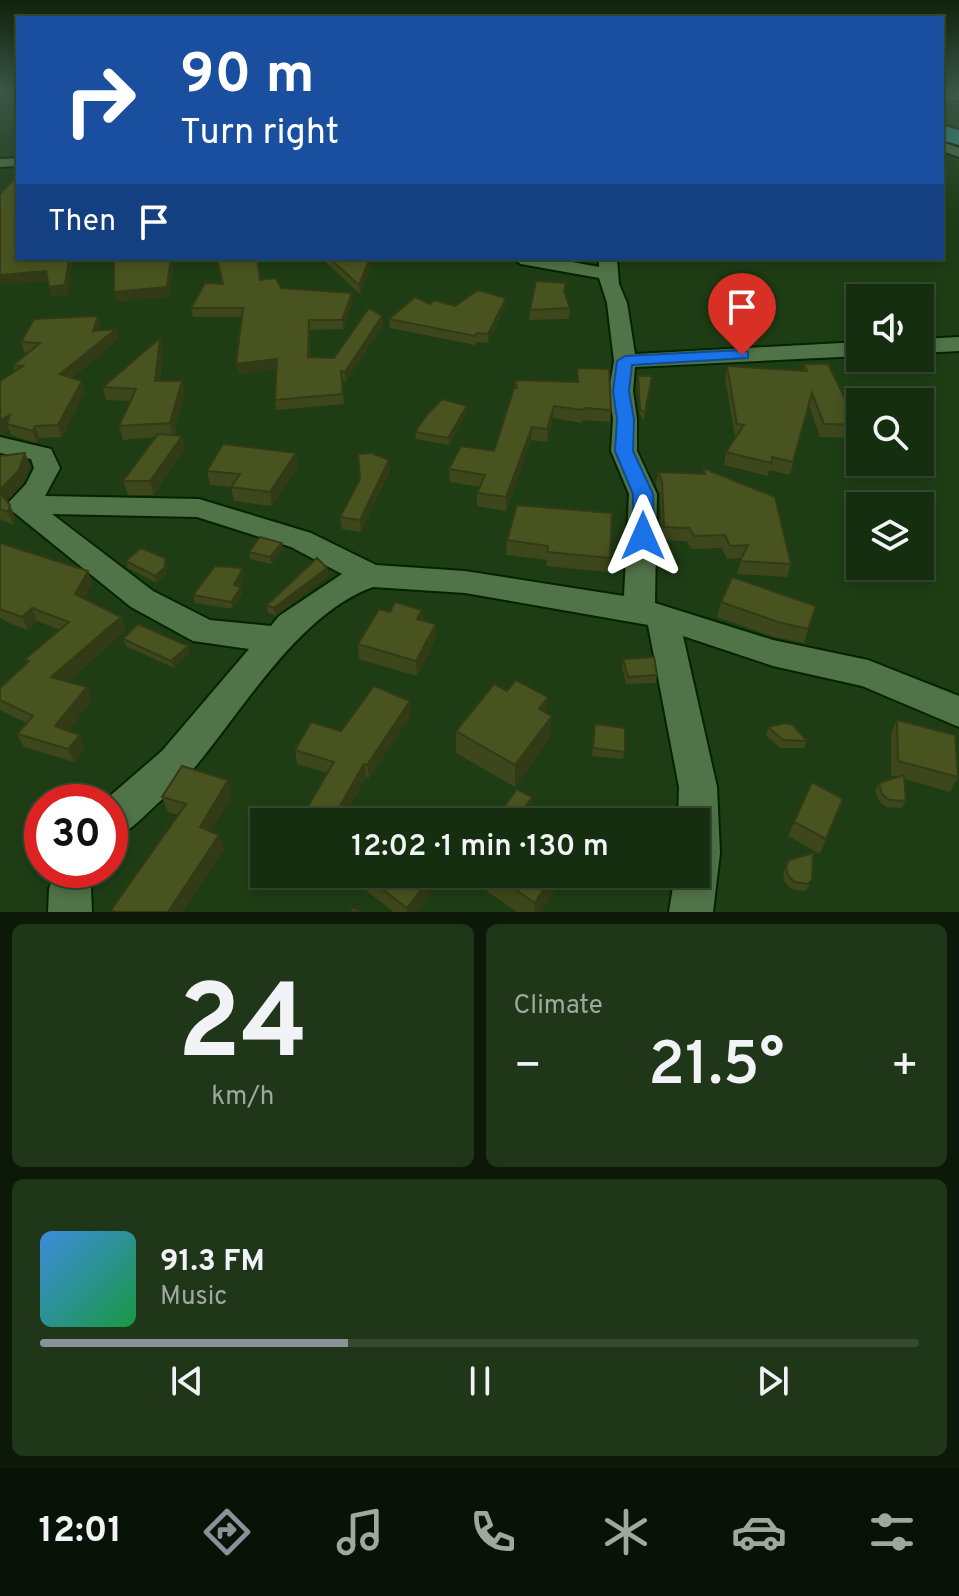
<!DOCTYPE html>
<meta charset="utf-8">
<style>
:root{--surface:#162e10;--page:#1f3619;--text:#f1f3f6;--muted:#9ea89f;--line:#354a30;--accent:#8c9099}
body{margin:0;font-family:Overpass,sans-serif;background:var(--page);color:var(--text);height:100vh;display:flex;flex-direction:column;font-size:30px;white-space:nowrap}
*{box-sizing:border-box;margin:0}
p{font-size:26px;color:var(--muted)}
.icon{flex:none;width:44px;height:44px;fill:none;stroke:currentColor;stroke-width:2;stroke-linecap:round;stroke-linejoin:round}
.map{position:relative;height:912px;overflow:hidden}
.side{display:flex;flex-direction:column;gap:12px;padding:12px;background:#0c1909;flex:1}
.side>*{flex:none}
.guide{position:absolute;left:16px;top:16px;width:928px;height:244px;border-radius:0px;box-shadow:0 4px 12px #0003,0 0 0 2px var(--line);background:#1a4fa0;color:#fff;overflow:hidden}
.fabs{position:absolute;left:846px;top:284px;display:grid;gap:16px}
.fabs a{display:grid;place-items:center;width:88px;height:88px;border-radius:0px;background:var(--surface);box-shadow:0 4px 12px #0003,0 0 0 2px var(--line);font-size:40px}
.speed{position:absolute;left:24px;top:784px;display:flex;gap:16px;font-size:40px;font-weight:700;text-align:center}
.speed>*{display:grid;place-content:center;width:104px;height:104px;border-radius:50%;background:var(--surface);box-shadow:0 4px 12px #0003,0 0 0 2px var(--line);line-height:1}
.speed .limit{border:12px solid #d22;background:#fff;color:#111}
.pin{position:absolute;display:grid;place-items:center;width:68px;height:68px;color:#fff;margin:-82px -34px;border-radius:50% 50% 50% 0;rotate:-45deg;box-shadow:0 0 8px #0007}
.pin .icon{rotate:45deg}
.me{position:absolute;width:88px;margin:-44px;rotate:0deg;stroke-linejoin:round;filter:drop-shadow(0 0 6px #0008)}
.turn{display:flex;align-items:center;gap:28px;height:168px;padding:0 32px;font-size:36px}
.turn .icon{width:104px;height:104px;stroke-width:2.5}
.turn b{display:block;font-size:56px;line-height:68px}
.then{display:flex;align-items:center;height:76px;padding:0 32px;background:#0003;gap:16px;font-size:30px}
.big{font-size:60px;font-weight:600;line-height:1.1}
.side .card{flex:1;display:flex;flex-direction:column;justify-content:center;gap:12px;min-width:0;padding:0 28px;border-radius:12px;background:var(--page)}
.side .dial{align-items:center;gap:0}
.dial b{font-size:104px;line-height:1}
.song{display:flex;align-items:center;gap:24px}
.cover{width:96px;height:96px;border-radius:12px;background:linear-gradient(135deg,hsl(210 70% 55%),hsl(140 70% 35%))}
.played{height:8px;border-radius:4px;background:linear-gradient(90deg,var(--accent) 35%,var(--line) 35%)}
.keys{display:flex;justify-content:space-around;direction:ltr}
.heat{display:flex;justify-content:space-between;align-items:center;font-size:44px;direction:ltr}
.side .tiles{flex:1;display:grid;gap:12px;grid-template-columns:1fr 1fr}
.card:last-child{grid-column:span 2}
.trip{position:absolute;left:250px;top:808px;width:460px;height:80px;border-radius:0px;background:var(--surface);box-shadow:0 4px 12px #0003,0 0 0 2px var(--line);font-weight:600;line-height:80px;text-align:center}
.dock{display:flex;height:128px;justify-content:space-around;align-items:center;background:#091206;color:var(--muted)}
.dock .icon{width:56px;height:56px}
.dock .current{color:var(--accent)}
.dock b{font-size:36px;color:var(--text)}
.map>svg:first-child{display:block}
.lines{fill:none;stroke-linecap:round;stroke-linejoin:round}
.minor-casing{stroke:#042300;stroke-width:4}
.trunk-casing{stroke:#042300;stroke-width:4}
.minor{fill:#517348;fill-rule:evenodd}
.trunk{fill:#359c98;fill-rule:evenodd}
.wall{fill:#3e471b}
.shaded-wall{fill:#323a16}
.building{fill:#48531f;stroke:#323a16;stroke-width:2}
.route{fill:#1a73e8;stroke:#114b97;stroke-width:2}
</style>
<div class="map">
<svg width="959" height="912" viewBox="0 0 959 912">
<rect width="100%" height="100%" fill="#1e3d15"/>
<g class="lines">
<defs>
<path id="minor" d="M959,92V100L942,101V93Z
M942,142L959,148V157L942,151Z
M18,158V166L0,167V159Z
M512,258H551L599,267V258H617L619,284L627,303L635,354L860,342V356L635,367L633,391L637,419V451L657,494L655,603L773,640L868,660L959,696V727L862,686L773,666L683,636L717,787L720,853L713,912H669L675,874H696V822H678L679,787L648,625L465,593L373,587C297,614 240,715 190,773C180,784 169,793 158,803C143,817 130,832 110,840V802H103L162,751L249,649L193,641L131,607L11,510L7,504L26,484L34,468L31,459L0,453V437L51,449L60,468L45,496L199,499L311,533L376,565L465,571L624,596L629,494L611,451L613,419L609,391L614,361L607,303L599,278L521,264ZM52,514L197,517L291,547L342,574L279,616L271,626L210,620L153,591Z
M959,337V351L920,353V339Z
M55,870H97L91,889L92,912H48L49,889Z"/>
<path id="trunk" d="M942,125L959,130V145L942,140Z"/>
</defs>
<use href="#minor" class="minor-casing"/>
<use href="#trunk" class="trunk-casing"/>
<use href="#minor" class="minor"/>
<use href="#trunk" class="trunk"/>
</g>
<path class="wall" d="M321,258H379L373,262L360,294Z
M260,280L281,288L353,302L343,329L310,330V357L334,358L382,316L383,325L346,381H342L344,404L276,410L275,400L276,369L238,374L236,364L242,317H193L191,308L223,284Z
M565,293L570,308L569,319L529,320L530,310Z
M506,298L505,307L488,343L477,342L475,345L390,328L389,319L430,304L455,306Z
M98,316L101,326L99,331L119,339L72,378L85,392L62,437L39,438L37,443L11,435L9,429L0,434L15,371L13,365L28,353H25L21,342Z
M163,350L160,381H182L185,394L174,435L185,449L154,495H128L123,481L155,437L123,440L119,426L131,401L106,400L103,387Z
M804,364L858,425L854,438L820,437L809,405L790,475L769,470L768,476L724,465L726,452L737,436H735L725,378L727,366L802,371Z
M577,368L611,410L610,422L583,420L582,423L553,418L547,442L531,440L506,511L477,506V493L480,487L450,482L449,469L494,451L515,388V380L577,382Z
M638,376H652L644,420L640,415L637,382Z
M467,412L449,445L416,439L415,432Z
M25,453L30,465L24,482L7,501L10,505L15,517L13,525L0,519V456Z
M298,466L272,506L234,501L231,487L210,485L207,471Z
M703,468L791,564L787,577L737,574L742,558L727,559L722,548L692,549L686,541L662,540L660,494L656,485L658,472L702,474Z
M390,471L361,532L342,529L340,517L360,479Z
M517,505L610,558L608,572L546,566L547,560L506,555L507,540Z
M0,543L88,571L92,584L84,598L121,617L126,630L67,682L87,687L92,699L68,731L86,748L74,762L24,747L17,734L27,723L0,710V688L27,663L25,659L60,630L37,621L28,630L9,623L0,618Z
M282,543L283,550L272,564L250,559L249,552Z
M165,558L167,565V574L157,583L128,568L126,561Z
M327,568L328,576L276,616L268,612L267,605Z
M244,576L239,586L241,587L243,594L233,609L195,603L193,595Z
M721,602L816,606L804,643L774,637L717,617Z
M422,610L423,621L436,639L417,676L359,659L358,644L390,612Z
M123,639L190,653L174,668L126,646Z
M623,659L657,675L656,683L626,684L622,666Z
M410,701L411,715L369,778L366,777L341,822H310L307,808L328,773L297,764L295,750Z
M547,713L550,738L515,787L456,753V731Z
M897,720L958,777L950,792L905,779L906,801L902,808L886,807L879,801L875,790L879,783L897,777L891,775V734Z
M595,724L625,752L623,759L592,756Z
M768,727L807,741L804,748H780L766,735Z
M232,794L211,831L219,835L224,849L183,912H112L111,910L179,815L168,812L162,797Z
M843,799L820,854L788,836L794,822Z
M813,853L809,886L805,891L791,889L785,882L783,874L789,860Z
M468,874H565L541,912H517L468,878Z
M361,875L429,879L430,893L416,912H394L364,889Z"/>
<path class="shaded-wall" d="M69,258H81L73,259L68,295L52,297L49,287Z
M171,258H174L170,297L117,302L114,292Z
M370,258H379L373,262L360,294L359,285Z
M46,271L49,281L0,285V275Z
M352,293L353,302L343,329L342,320Z
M506,298L505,307L488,343V334Z
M98,316L101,326L96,342L93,331Z
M382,316L383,325L346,381L345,372Z
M309,320L310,330L309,367L308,357Z
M116,329L119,339L64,385L60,374Z
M160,338L163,350L158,393L155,381Z
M277,359L278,369L238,374L236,364Z
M82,381L85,392L62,437L58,425Z
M182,381L185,394L173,436L170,423Z
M467,406V412L449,445L448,438Z
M554,406L553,418L547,442V429Z
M10,415L7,424L9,429L0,434V420Z
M35,426L39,438L37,443L33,431Z
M532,427L531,440L506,511V497Z
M182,436L185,449L154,495L150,481Z
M25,453L30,465L24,482L4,504L0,494V490Z
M296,453L298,466L272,506L270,492Z
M389,460L390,471L361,532L360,520Z
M10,505L15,517L13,525L8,512Z
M282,543L283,550L272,564L270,557Z
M165,558L167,565V574L157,583L155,576Z
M243,568L244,576L235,592L234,585Z
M327,568L328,576L276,616L274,608Z
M88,571L92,584L80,606L75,594Z
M241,587L243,594L233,609L231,602Z
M32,608L37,621L28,630L22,617Z
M422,610L423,624L417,619Z
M121,617L126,630L57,690L51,677Z
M436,624V639L417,676L416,661Z
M188,646L190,653L174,668L171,661Z
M87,687L92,699L61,739L55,726Z
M548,697L546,719L539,709Z
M410,701L411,715L369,778L367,765Z
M552,716L550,738L515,787V765Z
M80,735L86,748L74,762L68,749Z
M364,764L366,777L341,822H334L333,818Z
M228,780L232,794L205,842L200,827Z
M532,797L531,819L523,810Z
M219,835L224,849L183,912H168Z
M553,874H565L541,912H534L535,903Z
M429,879L430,893L416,912H407V908Z"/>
<path class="building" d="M18,174V258H69L65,285L49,287L46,271L0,275V194Z
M114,258H171L167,287L114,292Z
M217,258H257L260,280L276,278L281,288L352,293L342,320H309L308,357L334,358L369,308L382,316L345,372L341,371L343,394L275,400L277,359L236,364L243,308H191L205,283L223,284Z
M329,258H370L359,285Z
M536,281L566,283L564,291L570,308L530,310Z
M478,290L506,298L488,334L477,333L475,336L389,319L415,297L430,304L434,300L455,306Z
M98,316L93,331L116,329L60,374L82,381L58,425L35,426L33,431L7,424L10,415L0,420V381L23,366L13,365L40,343L21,342L34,319Z
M160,338L155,381H182L170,423L119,426L136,389L103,387Z
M804,364H828L858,425L824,424L812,393L793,462L772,457L771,463L726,452L744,425L737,424L727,366L807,371Z
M577,368L609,369L611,410L584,408L583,410L554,406L547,429L532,427L506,497L477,493L485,475L449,469L461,446L494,451L514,388H517L515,380L578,382Z
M638,376H652L645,413L640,409Z
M442,399L467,406L448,438L415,432L426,416Z
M158,434L182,436L150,481H123Z
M223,444L296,453L270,492L231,487L240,474L207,471Z
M25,453L19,470L0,490V456Z
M371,453L389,460L360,520L340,517L360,479L358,454Z
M703,468L775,497L791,564L740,561L748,545L730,546L725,535L694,536L689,528L664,527L662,481L658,472L705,474Z
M0,493L10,505L8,512L0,509Z
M517,505L612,513L610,558L547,552L548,546L507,540Z
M260,537L282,543L270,557L249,552Z
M0,543L88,571L75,594L121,617L51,677L87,687L55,726L80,735L68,749L17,734L33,716L0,700V688L29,661L25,659L69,622L32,608L22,617L0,609Z
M141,548L165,558V567L155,576L126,561Z
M317,558L327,568L274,608L267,605Z
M215,566L243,568L234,585L241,587L231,602L193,595Z
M732,577L816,606L808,629L778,622L721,602Z
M395,602L422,610L417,619L436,624L416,661L358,644L379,609L390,612Z
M138,624L188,646L171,661L123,639Z
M654,657L657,675L628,677L623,659Z
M516,680L548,697L539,709L552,716L515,765L456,731L494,684L507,691Z
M374,686L410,701L367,765L364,764L333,818L307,808L334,762L295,750L311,722L341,731Z
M897,720L955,735L958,777L898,761Z
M785,723L793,725L807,741L783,740L768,727Z
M595,724L625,728V752L593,748Z
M182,766L228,780L200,827L219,835L168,912H115L111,910L186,804L162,797Z
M904,775L906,801L889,800L882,794L879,783Z
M812,782L843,799L826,839L794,822Z
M517,789L532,797L523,810L542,822H493Z
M71,793L92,797L89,802H65Z
M264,833V845L260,835Z
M813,853L812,879L808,884L794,882L788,875L786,867L789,860Z
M362,874H421L429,879L407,908Z
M493,874H553L535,903Z
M353,908L360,912H350Z"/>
<linearGradient id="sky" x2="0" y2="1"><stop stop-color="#10220c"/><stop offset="0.42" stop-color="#3b5746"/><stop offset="1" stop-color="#3b5746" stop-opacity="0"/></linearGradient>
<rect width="959" height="219" fill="url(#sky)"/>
<path class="route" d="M742,350L748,352V358L632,365L629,391L634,419L633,451L653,494L654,536L651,541H636L633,536V494L615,451L617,419L613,391L617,361L625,356Z"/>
</svg>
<div class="fabs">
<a><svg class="icon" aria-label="sound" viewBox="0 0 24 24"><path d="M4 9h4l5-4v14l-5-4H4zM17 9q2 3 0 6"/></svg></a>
<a><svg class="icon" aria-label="search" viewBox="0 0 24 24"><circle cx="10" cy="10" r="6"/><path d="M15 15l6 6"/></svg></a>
<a><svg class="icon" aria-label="layers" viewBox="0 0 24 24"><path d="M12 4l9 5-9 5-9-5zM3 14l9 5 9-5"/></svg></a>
</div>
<div class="speed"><div class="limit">30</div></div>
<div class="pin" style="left:742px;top:355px;background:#d93025"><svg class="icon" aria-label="arrive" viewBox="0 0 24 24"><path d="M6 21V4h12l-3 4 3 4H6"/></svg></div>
<svg class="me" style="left:643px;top:536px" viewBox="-20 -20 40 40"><path d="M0-17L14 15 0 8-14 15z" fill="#1a73e8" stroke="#fff" stroke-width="4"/></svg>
<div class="trip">12:02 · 1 min · 130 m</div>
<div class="guide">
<div class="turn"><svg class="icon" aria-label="right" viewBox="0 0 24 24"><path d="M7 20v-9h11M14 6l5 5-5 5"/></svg><div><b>90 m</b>Turn right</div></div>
<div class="then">Then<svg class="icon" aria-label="arrive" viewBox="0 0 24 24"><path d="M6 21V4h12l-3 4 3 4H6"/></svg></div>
</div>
</div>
<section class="side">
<div class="tiles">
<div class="card dial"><b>24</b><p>km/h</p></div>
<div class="card"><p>Climate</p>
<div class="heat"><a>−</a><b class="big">21.5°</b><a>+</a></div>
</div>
<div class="card">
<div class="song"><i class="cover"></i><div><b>91.3 FM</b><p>Music</p></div></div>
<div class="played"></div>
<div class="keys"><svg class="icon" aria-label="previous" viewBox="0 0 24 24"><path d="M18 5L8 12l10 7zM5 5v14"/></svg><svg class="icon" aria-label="pause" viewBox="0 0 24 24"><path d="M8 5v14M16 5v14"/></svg><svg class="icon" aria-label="next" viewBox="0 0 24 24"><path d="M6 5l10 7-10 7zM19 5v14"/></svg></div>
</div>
</div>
</section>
<nav class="dock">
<b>12:01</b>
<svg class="icon current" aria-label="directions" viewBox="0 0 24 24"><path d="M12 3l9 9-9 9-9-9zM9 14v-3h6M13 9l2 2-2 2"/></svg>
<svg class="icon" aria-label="music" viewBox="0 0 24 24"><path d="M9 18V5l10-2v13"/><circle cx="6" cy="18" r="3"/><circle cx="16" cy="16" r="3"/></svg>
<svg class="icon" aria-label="phone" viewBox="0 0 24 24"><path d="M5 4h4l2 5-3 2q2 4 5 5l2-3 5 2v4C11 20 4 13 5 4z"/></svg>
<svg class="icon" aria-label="climate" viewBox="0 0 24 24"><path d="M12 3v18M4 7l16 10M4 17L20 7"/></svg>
<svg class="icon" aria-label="car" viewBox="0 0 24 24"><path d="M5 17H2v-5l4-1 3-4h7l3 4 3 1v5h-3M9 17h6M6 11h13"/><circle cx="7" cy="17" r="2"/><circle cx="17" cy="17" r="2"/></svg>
<svg class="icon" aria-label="filters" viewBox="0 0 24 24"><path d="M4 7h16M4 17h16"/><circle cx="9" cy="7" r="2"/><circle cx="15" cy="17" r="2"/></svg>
</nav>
